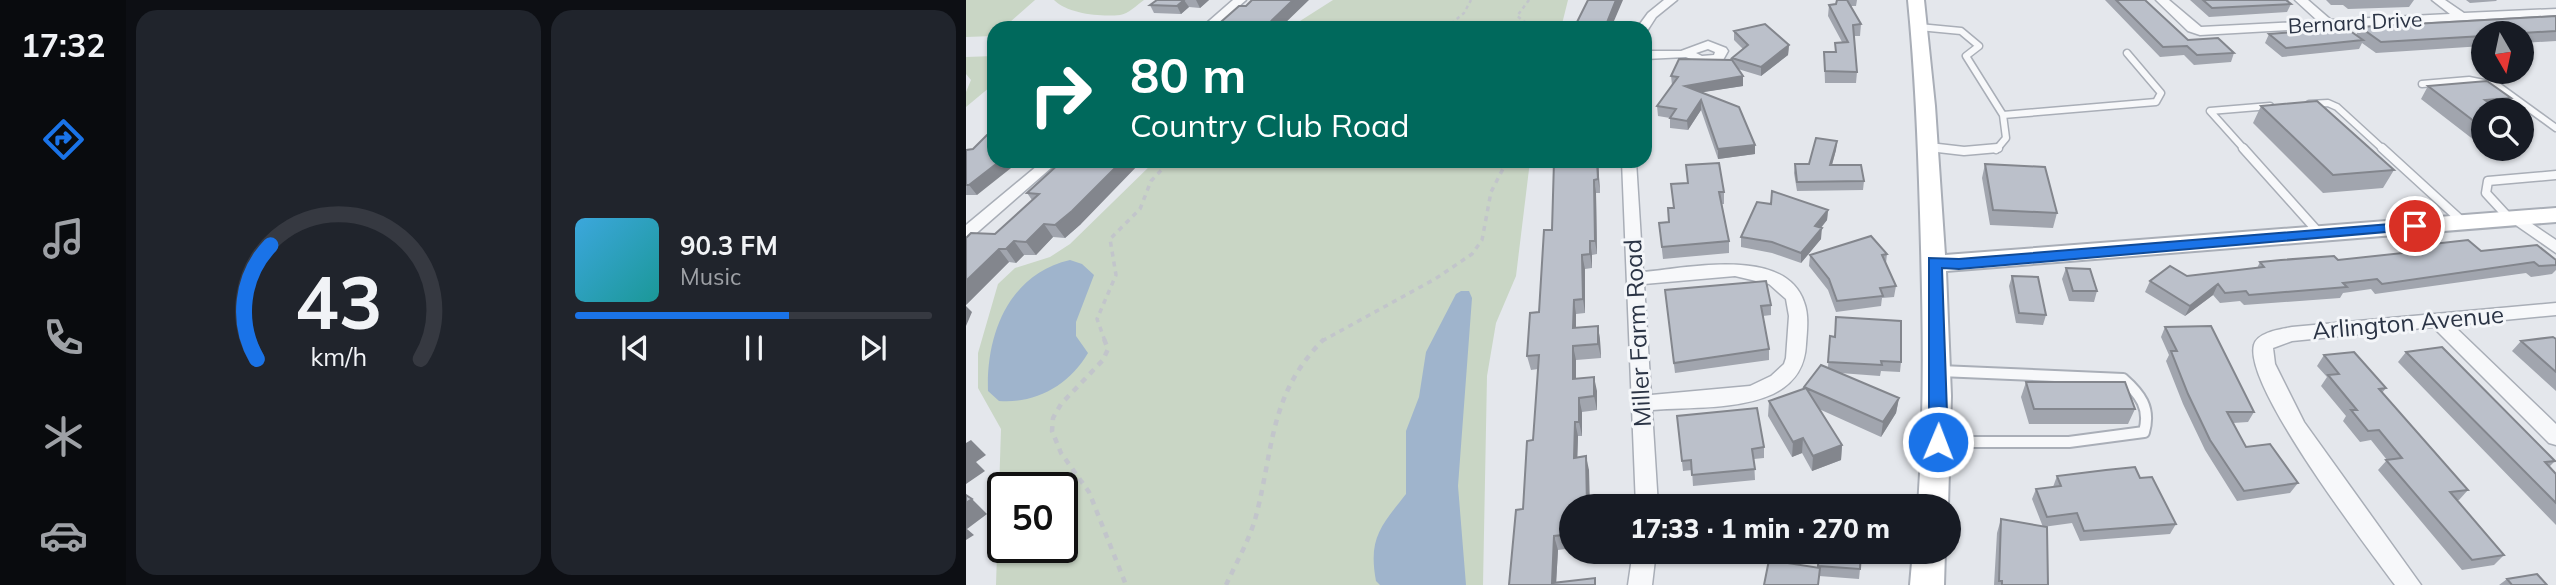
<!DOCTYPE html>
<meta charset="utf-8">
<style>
:root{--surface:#171b24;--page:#20242c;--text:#f1f3f6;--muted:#9ea1a6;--line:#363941;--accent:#1a73e8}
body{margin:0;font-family:Mulish,sans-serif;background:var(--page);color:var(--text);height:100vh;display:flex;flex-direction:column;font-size:26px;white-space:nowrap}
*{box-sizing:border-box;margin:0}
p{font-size:23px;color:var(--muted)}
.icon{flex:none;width:38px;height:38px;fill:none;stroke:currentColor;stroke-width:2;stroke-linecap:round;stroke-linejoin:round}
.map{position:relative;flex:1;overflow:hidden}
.side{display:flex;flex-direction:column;gap:10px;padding:10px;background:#0d0f14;width:840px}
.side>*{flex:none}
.hud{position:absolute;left:21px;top:21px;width:665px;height:147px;border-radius:21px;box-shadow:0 2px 5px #0004;background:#00695c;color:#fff;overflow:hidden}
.needle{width:46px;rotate:171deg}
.buttons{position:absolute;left:1505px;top:21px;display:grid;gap:14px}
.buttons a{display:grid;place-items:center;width:63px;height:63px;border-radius:50%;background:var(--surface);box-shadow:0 2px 5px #0004;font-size:35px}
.speed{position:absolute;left:21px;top:472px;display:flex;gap:14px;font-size:35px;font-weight:700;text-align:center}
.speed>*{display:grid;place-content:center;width:91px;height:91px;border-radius:50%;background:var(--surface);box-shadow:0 2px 5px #0004;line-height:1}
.speed .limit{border:4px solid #111;border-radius:10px;background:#fff;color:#111}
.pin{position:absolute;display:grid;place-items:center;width:60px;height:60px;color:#fff;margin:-30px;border:4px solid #fff;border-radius:50%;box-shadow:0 2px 7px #0007}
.me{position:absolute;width:77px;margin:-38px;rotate:1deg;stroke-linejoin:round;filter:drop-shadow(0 0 5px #0008)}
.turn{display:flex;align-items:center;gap:24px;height:147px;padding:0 28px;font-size:32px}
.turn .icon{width:91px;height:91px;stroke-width:2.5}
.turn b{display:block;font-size:49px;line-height:60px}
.side .widget{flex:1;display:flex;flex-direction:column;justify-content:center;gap:10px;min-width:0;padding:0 24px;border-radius:21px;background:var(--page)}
.side .dial{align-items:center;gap:0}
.dial svg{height:182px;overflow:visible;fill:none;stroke:var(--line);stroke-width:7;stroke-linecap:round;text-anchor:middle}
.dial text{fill:var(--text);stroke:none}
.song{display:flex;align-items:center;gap:21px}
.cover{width:84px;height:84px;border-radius:10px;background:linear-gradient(135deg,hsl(200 70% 55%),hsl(180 70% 35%))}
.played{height:7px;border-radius:4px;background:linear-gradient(90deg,var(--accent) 60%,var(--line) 60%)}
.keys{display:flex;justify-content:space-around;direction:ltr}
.side .tiles{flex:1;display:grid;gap:10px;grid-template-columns:repeat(2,1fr)}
.trip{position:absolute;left:593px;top:494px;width:402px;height:70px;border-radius:35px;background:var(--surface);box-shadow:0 2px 5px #0004;font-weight:800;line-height:70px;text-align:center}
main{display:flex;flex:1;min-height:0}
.tabs{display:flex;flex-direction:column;width:126px;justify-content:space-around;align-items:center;background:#090b0e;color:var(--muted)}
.tabs .icon{width:49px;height:49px}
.tabs .on{color:var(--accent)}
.tabs b{font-size:32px;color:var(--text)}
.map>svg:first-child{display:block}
.green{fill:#c9d6c5;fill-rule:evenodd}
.water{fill:#9fb4cc}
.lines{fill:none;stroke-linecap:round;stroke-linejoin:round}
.lane-far2-casing{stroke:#a9aeb7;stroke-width:9}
.lane-far1-casing{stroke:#a9aeb7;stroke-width:11}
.lane-casing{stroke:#a9aeb7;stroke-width:14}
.street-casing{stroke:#a9aeb7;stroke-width:3}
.secondary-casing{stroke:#a9aeb7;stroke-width:4}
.path-far2{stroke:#c2c5cb;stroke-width:2.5;stroke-dasharray:3.5 3.5;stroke-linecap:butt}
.path-far1{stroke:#c2c5cb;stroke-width:3.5;stroke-dasharray:5 5;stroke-linecap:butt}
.path{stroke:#c2c5cb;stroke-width:4.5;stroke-dasharray:6 6;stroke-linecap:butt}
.lane-far2{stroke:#f7f8fa;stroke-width:6}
.lane-far1{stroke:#f7f8fa;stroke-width:8}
.lane{stroke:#f7f8fa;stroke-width:10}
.street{fill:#f7f8fa;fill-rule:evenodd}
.secondary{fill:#fff;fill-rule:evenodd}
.wall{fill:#a1a5ae}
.shaded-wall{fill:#83868d}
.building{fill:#bbc0ca;stroke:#83868d;stroke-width:2}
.route{fill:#1a73e8;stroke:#114b97;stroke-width:2}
.labels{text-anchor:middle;stroke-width:6;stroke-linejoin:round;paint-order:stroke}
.far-street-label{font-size:21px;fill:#2b3445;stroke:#f4f6f9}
.street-label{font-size:24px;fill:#2b3445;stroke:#f4f6f9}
</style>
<main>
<nav class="tabs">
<b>17:32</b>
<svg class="icon on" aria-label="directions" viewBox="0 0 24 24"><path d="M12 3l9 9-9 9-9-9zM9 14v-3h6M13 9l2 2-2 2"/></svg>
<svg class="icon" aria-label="music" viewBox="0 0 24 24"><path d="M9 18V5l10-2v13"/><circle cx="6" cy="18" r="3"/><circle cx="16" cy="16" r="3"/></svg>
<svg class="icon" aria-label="phone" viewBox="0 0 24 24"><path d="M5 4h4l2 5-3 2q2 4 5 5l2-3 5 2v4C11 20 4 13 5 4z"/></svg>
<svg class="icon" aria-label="climate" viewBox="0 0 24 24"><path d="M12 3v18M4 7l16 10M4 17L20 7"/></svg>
<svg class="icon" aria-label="car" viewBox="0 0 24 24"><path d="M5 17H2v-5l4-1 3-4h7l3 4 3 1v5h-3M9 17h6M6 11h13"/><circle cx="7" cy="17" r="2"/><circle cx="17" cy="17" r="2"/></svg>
</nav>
<section class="side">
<div class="tiles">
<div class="widget dial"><svg viewBox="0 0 100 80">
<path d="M14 69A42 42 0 1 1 86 69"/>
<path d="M14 69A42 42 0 0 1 20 19" stroke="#1a73e8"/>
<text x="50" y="56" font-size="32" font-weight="700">43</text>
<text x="50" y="72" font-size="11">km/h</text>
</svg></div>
<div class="widget">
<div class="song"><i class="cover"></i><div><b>90.3 FM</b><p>Music</p></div></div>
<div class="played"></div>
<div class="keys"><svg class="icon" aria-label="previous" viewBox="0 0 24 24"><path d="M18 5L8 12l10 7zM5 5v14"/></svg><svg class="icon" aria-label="pause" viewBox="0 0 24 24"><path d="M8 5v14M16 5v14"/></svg><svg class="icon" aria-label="next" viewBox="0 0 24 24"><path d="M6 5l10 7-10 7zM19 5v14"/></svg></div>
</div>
</div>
</section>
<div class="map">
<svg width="1590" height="585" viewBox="0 0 1590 585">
<rect width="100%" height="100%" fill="#e4e7ec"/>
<path class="green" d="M0,0H69L37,28H28V36L0,37Z
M88,0H178C171,5 162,14 154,15C135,17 102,14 88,0Z
M367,0H602L595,28H323Z
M28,56V64L21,65L28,74L24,87L0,107V92L5,80L0,74V57Z
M189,161H564L550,276L530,323L521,376L517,585H30L35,429L12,388V353L32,284L49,268L84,257L104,244ZM37,488H96V548H37Z"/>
<path class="water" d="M104,260L116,264L128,275L110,322V336L122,353C103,385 70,404 33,401L22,391C20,334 43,274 104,260Z
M495,291H503L506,298L492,486L500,585H414L410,581C402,538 415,526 440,494V431L453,397L460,352L490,294Z"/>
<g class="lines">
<defs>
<path id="lane-far2" d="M953,27L995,31L1013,46L1000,56L1037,115L1040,138L1030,150
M1456,84L1503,80L1532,86L1590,128
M1343,104L1362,103L1371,107L1418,150
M1037,115L1190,102L1195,93L1161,53
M962,147L988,150
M1279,150L1244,111L1304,106"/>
<path id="lane-far1" d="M972,148L998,151L1032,148
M1277,148L1354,234
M1416,148L1497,222
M1543,218L1520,193L1522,181L1590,175"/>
<path id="lane" d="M974,371L1157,379C1174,394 1185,408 1178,432L1103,442H974"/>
<path id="street" d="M267,0H280L248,28H235Z
M698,0H711L690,17L681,31L671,28L682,13Z
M1190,0H1203L1235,27L1352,21L1329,0H1342L1365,20L1484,14L1466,0H1479L1498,13L1590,9V15L1234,35L1222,31Z
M742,41L760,48L762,51L757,60L736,64L720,57L679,59V51H715ZM742,49L749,52L748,55L736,56L730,53Z
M77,161H93L6,237L0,238V225Z
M656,161H670L677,272C721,268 819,246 838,302C843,315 841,330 840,344C839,367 829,383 807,394C772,410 724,407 686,410L692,506H670ZM769,276L803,284L820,299L823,316L820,358L818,364L805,376L784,386L685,395L678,284Z
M1550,213L1590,240V253L1544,221L1542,218Z
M1590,303V315L1487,325L1590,424V445L1583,443L1467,327L1326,341L1307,348L1309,364L1338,422L1455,585H1429C1401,547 1277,386 1288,345C1291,332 1316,329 1326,327Z
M667,551H690L686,585H662Z"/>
<path id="secondary" d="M942,0H958L969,106L979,255L1590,208V222L980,271L985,396L982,506H952C959,408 957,311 954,213C952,142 949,71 942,0Z
M947,551H979L978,585H944Z"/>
</defs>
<use href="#lane-far2" class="lane-far2-casing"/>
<use href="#lane-far1" class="lane-far1-casing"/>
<use href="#lane" class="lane-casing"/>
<use href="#street" class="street-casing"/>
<use href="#secondary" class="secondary-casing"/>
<path class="path-far2" d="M563,0L551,16L567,28
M480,28L498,13L505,0"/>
<path class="path-far1" d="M139,341L131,319L150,275L144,239L174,209L185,181L204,161
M356,341L469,279L506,254L516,240L525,192L541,161"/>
<path class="path" d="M138,339L142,349L137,360L95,404L87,418L86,431L95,453L123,492L160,585
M260,585C270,563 284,539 290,516C308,447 303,394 358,339"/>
<use href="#lane-far2" class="lane-far2"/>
<use href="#lane-far1" class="lane-far1"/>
<use href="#lane" class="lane"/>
<use href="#street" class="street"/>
<use href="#secondary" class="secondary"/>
</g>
<path class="wall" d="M191,0H243L234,8L223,7L215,14L188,13L184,5Z
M871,0H891L890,6H885L895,24L894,36H888L891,72L890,83H859L858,52H869V43L876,42L862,16L863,5L870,4Z
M1139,0H1179L1222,40L1268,53L1265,62L1228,65L1218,55L1194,57Z
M1224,0H1323L1322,1L1325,4L1321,12L1243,17Z
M1360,0H1448L1443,7L1382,9L1377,5H1365Z
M1500,0H1531L1530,1L1504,3Z
M1590,16V41L1556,43V33H1517V46L1410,53L1396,43L1393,49L1316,57L1299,43L1303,34L1390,35L1394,27Z
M768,31L823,45L822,55L795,76L772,69L777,86L736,92L789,154L752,159L735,110L722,130L704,128V118L692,116L691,106L706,85L705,76L766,60V58L777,49L768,40Z
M1462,86L1545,98L1537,110H1517V147L1455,99Z
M1295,106L1428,170L1417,188L1357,193L1287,123Z
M1556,126L1562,131L1556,140Z
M871,141L870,150L866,165L898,181L897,190L831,191L828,173L829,164H843Z
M0,150L11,195H0Z
M96,161L115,224L99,238L87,237L70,255H58L50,263L43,262L0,305L29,234L66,200L61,193Z
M632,161L634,193H630L631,254L626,255V268L619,269V313L610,314V328L632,326L634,340L635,358L610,360V379L631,391V410L616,412V436H612L611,457L623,470L606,506V548L592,550L590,583L629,578L630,585H543L557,509L567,440L572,369L565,370L561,356L573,312L586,230Z
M1019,164L1091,213L1087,228L1024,225L1016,178Z
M720,165L758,192V204H756L763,241V253L697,259L693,223L703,222L722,183Z
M805,204L862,210L861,220L855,228V239L835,263L806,253L775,247V237Z
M1440,247L1515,251L1590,260V270L1586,274L1565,277L1560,273L1409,294L1405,289L1377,293L1374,298L1278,305L1274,301L1254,303L1247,295L1219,316L1179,292L1184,281L1291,268L1294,262L1372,260L1436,253Z
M921,254L920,263L930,286L928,297L916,298L915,306L870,312L862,290L843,266L844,255Z
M1100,268L1131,291L1128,302L1103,301L1096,279Z
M1046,276L1080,315L1077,325L1050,323L1043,286Z
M699,290L805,305V315L797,316L803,349V360L709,373Z
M1199,327L1288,412L1282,422L1267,423L1280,447L1332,483L1324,493L1271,501L1239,450L1217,404L1200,361L1203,355L1195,337Z
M864,336L935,362L934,372L915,371L914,376L874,373L933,398L930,413L915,437L853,409L876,445L875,460L846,471L836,453L826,457L802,416L803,401L838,389V387L862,367Z
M1590,339V391L1546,351L1555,341Z
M1440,352L1589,461L1583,467L1590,474V525L1432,362Z
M1358,355L1420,388L1416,393L1502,490L1493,500H1491L1538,555L1528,565L1496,570L1412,470L1421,460L1405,440L1394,442L1377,421L1380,416L1355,386L1361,377L1351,366Z
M1060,382L1169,409L1162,424H1063L1055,397Z
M711,416L798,447V458L788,459L789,480L727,486L726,470L717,471Z
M1091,476L1174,478L1210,524L1204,534L1114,541L1106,523L1077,527L1066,499L1070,489L1087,487Z
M1035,519L1082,585H1028L1031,533Z
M749,551H792V555L749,558Z
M853,551L894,569L893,579L853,576L852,568Z
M1541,579L1581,585H1533Z"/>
<path class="shaded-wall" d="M218,0L223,7L215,14L211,6Z
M230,0H243L234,8Z
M327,0H343L314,28H298Z
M650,0H657L645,28L640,25Z
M823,45L822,55L795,76V67Z
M777,76V86L719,95V86Z
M735,100V110L722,130L721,121Z
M871,141L870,150L863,175L864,165Z
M789,145V154L752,159V149Z
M34,161H54L11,195L3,185Z
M156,161H176L115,224L99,238L89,225Z
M631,161H632L634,193L632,179Z
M628,180L630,193L631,254L629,241Z
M862,210L861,220L848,236L849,226Z
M78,224L87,237L70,255L60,242Z
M856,228L855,239L835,263V253Z
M48,241L58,255L50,263L40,249Z
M624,241L626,255V268L624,254Z
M33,249L43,262L0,305V281Z
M616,255L619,269V313L617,299Z
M1252,284L1247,295L1219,316L1224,306Z
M608,300L610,314V342L607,328Z
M0,306L6,312L0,326Z
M632,326L634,340L635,358L632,344Z
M607,346L610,360V393L607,379Z
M628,377L631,391V410L628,396Z
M613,398L616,412V436L613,422Z
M933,398L930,413L915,437L917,422Z
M609,422L612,436L611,471L608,458Z
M837,438L836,453L826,457L827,442Z
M5,440L20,455L10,462L19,471L0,484V443Z
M876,445L875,460L846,471L847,456Z
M620,456L623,470L624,506H621Z
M6,499L21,514L1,529L8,535L0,540V503Z
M588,536L592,550L590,585L586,583Z"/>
<path class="building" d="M191,0H218L211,6L184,5Z
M286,0H327L298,28H248L273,6H280Z
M622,0H650L640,25H647V28H608Z
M871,0H881L895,24L887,25L891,72L859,71L858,52H870L869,43L882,42L863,5L870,4Z
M1150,0H1179L1222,40L1252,38L1268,53L1231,55L1221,46L1197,47Z
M1237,0H1320L1325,4L1246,8Z
M1590,16V31L1556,33H1517V36L1415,42L1394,27Z
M799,24L823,45L795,67L766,58L782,45L768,31Z
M1380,28L1397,40L1320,48L1303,34Z
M713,59L766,60L777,76L719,86L773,107L789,145L752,149L735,100L721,121L704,118L710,109L691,106L712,77L705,76Z
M1521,81L1545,98L1519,100L1533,110H1517V128L1462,86Z
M1351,101L1428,170L1367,175L1295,106Z
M1556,126L1562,131H1556Z
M21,135H28V161H34L3,185H0V150L7,149Z
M850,138L871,141L864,165H895L898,181L831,182L829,164H843Z
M96,161H156L106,211L89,225L78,224L60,242L48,241L40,249H33L0,281V238L5,233L29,234L73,194L61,193Z
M588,161H631L632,179L628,180L629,241H624V254L616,255L617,299L608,300L607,328L632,326V344L607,346V379L628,377V396L613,398V422H609L608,458L620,456L621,506H606V534L588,536L586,583L629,578V585H543L550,510L557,509L561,441L567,440L573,355L561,356L564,313L573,312L578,230H586Z
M753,163L758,192H753L763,241L696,247L693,223L703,222L702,208H708L705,184L722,183L720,165Z
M1019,164L1079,167L1091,213L1027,210Z
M806,191L862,210L849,226L856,228L835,253L806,242L775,237L791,202L805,204Z
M905,236L921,254L916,255L930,286L914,288L917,296L871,301L863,279L844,255Z
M1502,240L1515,251L1571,245L1590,260V265L1573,266L1568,262L1416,284L1411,279L1377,283L1381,287L1283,295L1280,291L1259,293L1252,284L1224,306L1184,281L1204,266L1221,276L1298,267L1294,262L1315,260L1368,256L1372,260L1446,252L1440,247Z
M1100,268L1124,269L1131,291H1107Z
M1046,276L1072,277L1080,315L1053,313Z
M800,281L805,305L795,306L803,349L708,363L699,290Z
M870,317L935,321V362L915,361L916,365L862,362L864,336L869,337Z
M1245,326L1288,412H1261L1280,447L1304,444L1332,483L1278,491L1244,440L1222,394L1205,351H1211L1199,327Z
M1587,337L1590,339V372L1555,341Z
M1476,347L1589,461L1579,462L1590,474V503L1440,352Z
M1388,352L1420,388L1413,389L1502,490L1484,492L1538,555L1506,560L1420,460L1436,458L1413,430L1402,431L1385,410H1391L1362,375L1373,374L1358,355Z
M855,365L933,398L917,422L838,387Z
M1060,382H1159L1169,409H1068Z
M840,388L876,445L847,456L837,438L827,442L803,401Z
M791,408L798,447L786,449L789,469L726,475L725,460L716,461L711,416Z
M1169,467L1174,478L1186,477L1210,524L1118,531L1111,513L1081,517L1070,489L1095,486L1091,476L1140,470Z
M0,495L6,499L0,503Z
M788,498L789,506H729V502Z
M1035,519L1081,527L1082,585H1036V581H1033Z
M853,551H895L894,569L852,566Z
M803,560L854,568L852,585H798Z
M1571,574L1581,585H1546L1541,579Z"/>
<path class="route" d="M1449,222L1454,223V229L993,269L976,268L982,442L972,449L963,442V258L993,259Z"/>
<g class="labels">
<g class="far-street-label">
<text transform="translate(1389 23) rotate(-3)" y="7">Bernard Drive</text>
</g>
<g class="street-label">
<text transform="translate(1442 323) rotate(-5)" y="8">Arlington Avenue</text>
<text transform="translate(672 333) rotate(-93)" y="8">Miller Farm Road</text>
</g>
</g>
</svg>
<div class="buttons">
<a><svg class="needle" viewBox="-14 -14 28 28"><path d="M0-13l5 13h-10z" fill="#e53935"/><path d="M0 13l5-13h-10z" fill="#9ea1a6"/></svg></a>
<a><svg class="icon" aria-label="search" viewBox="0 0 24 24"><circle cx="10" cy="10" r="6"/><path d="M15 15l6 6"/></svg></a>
</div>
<div class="speed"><div class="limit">50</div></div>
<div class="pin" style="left:1449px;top:226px;background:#d93025"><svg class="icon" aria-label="arrive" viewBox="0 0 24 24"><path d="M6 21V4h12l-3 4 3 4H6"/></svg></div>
<svg class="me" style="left:972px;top:442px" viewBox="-20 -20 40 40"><circle r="17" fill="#1a73e8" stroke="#fff" stroke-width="3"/><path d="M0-11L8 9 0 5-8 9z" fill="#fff"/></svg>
<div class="trip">17:33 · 1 min · 270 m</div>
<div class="hud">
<div class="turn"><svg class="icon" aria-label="right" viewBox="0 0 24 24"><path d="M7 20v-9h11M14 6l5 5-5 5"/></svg><div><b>80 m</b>Country Club Road</div></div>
</div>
</div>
</main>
